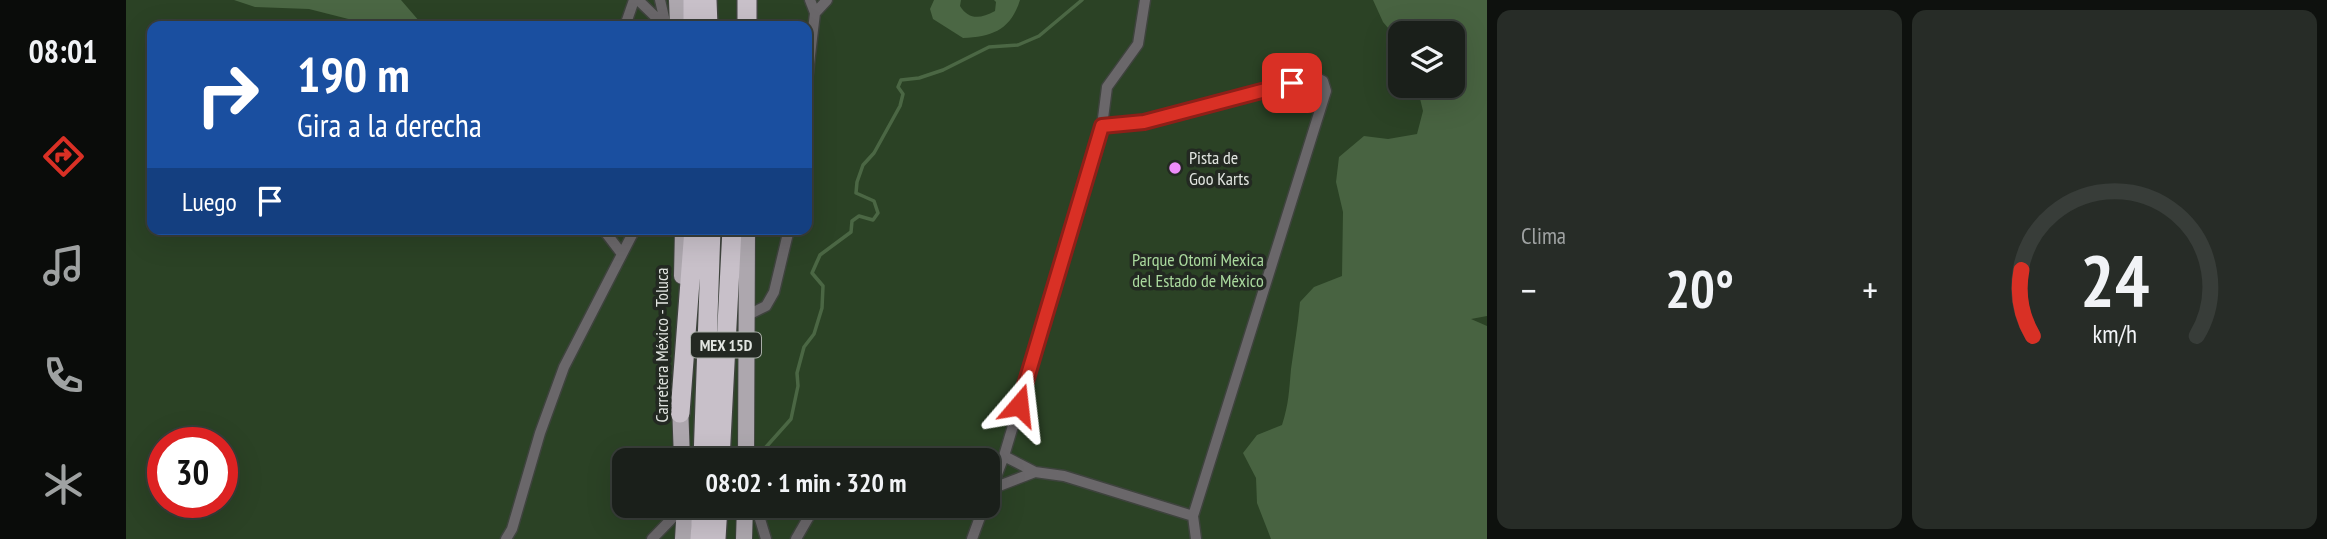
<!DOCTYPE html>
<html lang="es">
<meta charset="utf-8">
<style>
:root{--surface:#1a1f1a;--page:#272c27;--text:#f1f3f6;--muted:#9fa2a2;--line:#383d39;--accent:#d93025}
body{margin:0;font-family:"PT Sans Narrow",sans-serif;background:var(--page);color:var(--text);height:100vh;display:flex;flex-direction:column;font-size:26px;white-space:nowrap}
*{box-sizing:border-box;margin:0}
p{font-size:23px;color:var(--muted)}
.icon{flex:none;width:38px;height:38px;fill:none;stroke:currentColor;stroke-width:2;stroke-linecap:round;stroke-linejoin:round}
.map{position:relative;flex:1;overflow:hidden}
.details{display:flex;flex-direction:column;gap:10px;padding:10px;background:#0e110e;width:840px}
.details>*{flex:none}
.guide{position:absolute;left:21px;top:21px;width:665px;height:214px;border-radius:14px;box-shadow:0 7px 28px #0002,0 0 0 2px var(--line);background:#1a4fa0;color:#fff;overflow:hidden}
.controls{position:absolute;left:1262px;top:21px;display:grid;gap:14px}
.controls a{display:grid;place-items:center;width:77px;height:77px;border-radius:14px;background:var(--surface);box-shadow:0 7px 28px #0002,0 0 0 2px var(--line);font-size:35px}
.speed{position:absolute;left:21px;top:427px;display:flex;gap:14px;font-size:35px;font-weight:700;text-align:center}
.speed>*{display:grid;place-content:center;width:91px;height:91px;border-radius:50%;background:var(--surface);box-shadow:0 7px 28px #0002,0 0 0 2px var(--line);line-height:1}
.speed .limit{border:10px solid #d22;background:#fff;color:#111}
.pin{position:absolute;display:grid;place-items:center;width:60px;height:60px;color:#fff;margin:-30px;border-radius:14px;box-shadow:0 4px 10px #0006}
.me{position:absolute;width:77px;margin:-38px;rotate:17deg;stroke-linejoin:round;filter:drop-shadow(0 0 5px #0008)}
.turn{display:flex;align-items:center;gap:24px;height:147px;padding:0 35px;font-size:32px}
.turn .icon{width:91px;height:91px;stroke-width:2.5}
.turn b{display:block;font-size:49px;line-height:60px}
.then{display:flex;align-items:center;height:66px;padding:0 35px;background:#0003;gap:14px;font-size:26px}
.big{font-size:52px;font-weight:600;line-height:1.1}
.details .widget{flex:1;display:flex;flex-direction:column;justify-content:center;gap:10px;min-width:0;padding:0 24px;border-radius:14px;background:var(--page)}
.details .dial{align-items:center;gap:0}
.dial svg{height:182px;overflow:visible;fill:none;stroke:var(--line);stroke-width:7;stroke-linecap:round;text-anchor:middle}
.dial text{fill:var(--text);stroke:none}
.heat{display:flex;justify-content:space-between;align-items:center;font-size:38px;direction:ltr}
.details .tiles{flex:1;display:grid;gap:10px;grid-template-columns:repeat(2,1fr)}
.trip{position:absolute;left:486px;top:448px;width:388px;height:70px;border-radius:14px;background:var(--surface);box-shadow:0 7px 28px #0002,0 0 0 2px var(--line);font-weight:600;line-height:70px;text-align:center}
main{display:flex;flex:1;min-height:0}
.tabs{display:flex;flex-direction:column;width:126px;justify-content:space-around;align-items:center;background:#0a0c0a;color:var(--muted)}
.tabs .icon{width:49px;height:49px}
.tabs .current{color:var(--accent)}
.tabs b{font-size:32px;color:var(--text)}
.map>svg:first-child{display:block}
.green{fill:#2b4225;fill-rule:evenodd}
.forest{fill:#486341}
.water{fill:#4b6744}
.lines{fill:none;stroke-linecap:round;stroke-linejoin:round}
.stream{stroke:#4b6744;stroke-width:3.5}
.minor-casing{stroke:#3e433d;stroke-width:13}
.primary-casing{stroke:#3e433d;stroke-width:18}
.motorway-casing{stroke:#3e433d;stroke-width:22}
.minor{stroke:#6a676a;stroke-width:10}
.primary{stroke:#ada7ae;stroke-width:16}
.motorway{stroke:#c8c0c9;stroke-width:19}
.route-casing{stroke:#8d1f18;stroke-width:18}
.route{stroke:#d93025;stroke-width:12}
.poi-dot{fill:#ed8cf9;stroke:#232922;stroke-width:2.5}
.labels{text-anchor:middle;stroke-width:7;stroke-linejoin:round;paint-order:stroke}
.shield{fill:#232922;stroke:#a8ada7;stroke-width:2}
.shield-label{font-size:16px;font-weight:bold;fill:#e1e5e0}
.poi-label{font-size:18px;fill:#e1e5e0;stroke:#232922;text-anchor:start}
.park-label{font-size:18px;fill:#aad99e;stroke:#232922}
.street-label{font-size:18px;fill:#e1e5e0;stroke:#232922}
</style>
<main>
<nav class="tabs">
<b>08:01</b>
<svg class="icon current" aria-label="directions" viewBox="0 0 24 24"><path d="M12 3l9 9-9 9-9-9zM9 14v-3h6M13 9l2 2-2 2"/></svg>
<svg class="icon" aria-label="music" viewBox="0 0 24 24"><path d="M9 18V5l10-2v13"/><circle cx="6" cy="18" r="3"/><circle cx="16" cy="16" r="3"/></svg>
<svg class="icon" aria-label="phone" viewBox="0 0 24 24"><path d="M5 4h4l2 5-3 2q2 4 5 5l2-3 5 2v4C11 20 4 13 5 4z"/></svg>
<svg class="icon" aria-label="climate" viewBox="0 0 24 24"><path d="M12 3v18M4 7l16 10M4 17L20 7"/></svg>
</nav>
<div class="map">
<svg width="1361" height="539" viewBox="0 0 1361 539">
<rect width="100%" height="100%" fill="#232922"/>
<path class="green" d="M0,0H1361V539H0ZM26,26H681V229H26ZM1274,33H1326V86H1274ZM37,443H96V502H37ZM499,460H863V506H499Z"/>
<path class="forest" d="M1247,0H1361V316L1345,319L1361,326V539H1145L1131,503L1130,478L1117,453L1131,435L1156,425C1163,403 1163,391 1165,369C1168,347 1172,325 1174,302L1188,287L1216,276L1217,212L1210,182L1213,157L1238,136L1262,139L1291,134L1297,111L1291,86H1326V33H1274V42L1257,22Z"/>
<path class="water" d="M108,0H275L294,22L293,26H250L183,9L129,7Z
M808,0H835L834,6C843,20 854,19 869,11L870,2L868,0H894C885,29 867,37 837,38L807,19L804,9Z"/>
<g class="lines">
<path class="stream" d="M640,447L665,419L672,386L671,373L678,347L688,334L696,308L697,286L686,273L694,255L725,232L726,221L733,216L747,220L752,213L748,201L730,193L731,182L737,165L748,153L774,106L777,94L772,87L775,80L793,78L817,70L863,47L892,45L913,36L956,0"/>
<defs>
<path id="minor" d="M512,0L539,26
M534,0L540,26
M689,13L701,0
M499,26L508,0
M681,81L689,13L684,0
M976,126L1018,122L1189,77L1197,81L1200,91L1067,516L1070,539
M477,229L496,254
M620,316L640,306L648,292L663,229
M878,456L909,472L938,476L1067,516
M865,489L909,472
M863,495L878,456L976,126L981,87L1012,44L1019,0
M630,506L640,539
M380,539L386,529L414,433L438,367L509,229
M526,539L558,506
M670,539L689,506
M846,539L858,506"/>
<path id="primary" d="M551,0L552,26
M556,276L557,229
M554,403L556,460
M620,460L621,229
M557,539L559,506
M618,539L619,506"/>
<path id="motorway" d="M567,0V26
M581,0L582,26
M621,0V26
M554,413L568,229
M577,460L585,229
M594,460L606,229
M574,539L576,506
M590,539L592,506"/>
</defs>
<use href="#minor" class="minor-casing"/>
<use href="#primary" class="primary-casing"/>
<use href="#motorway" class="motorway-casing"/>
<use href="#minor" class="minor"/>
<use href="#primary" class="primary"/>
<use href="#motorway" class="motorway"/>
</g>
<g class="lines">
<defs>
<path id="route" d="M893,405L976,126L1018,122L1166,83"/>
</defs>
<use href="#route" class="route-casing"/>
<use href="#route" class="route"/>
</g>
<circle class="poi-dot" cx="1049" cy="168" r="7"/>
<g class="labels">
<rect class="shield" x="565" y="332.5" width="70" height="25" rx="5"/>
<g class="shield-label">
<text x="600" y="351">MEX 15D</text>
</g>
<g class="poi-label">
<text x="1063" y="164">Pista de<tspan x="1063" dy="21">Goo Karts</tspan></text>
</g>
<g class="park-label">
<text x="1072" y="266">Parque Otomí Mexica<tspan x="1072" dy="21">del Estado de México</tspan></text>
</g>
<g class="street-label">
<text transform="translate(536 345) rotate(-90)" y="6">Carretera México - Toluca</text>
</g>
</g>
</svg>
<div class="controls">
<a><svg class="icon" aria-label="layers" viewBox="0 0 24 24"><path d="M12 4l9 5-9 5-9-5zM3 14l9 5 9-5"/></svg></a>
</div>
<div class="speed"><div class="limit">30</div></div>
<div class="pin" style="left:1166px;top:83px;background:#d93025"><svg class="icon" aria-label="arrive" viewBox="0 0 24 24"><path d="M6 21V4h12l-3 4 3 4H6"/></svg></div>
<svg class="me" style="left:893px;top:405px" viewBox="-20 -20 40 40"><path d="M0-17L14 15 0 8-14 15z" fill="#d93025" stroke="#fff" stroke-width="4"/></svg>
<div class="trip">08:02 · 1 min · 320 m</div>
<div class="guide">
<div class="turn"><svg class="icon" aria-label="right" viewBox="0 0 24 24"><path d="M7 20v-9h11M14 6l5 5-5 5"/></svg><div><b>190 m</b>Gira a la derecha</div></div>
<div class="then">Luego<svg class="icon" aria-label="arrive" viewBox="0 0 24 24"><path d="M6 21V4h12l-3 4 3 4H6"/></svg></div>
</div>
</div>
<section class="details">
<div class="tiles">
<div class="widget"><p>Clima</p>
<div class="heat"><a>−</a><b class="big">20°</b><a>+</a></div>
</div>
<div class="widget dial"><svg viewBox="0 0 100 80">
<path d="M14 69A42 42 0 1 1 86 69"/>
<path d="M14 69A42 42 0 0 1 9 40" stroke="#d93025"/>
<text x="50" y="56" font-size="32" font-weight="700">24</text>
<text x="50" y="72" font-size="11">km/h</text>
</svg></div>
</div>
</section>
</main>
